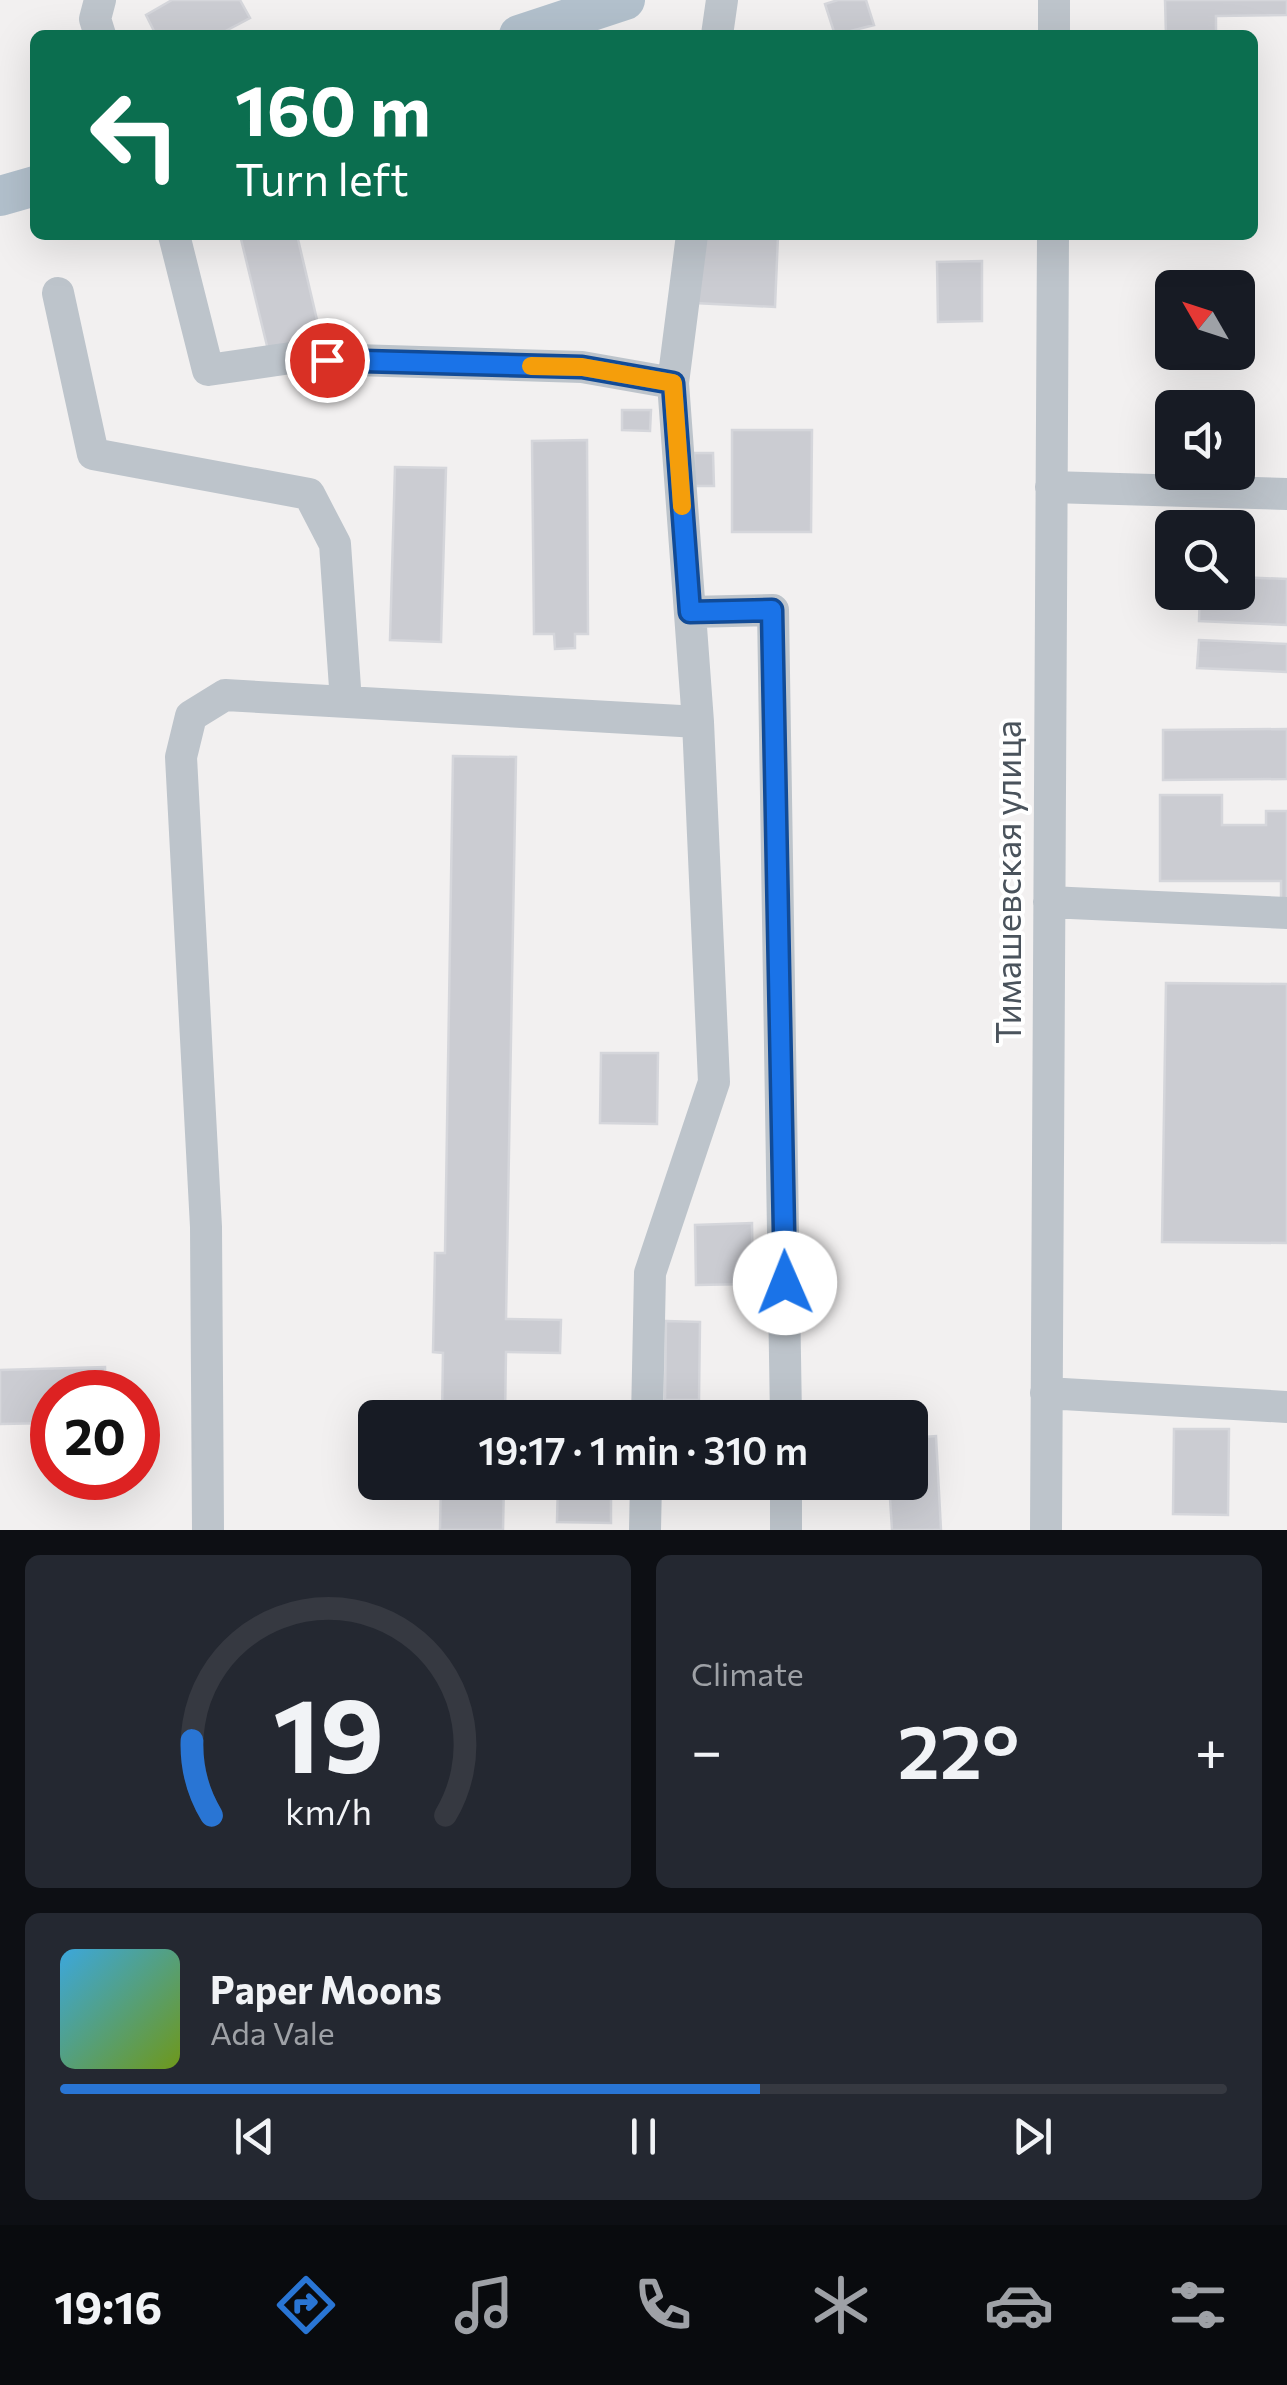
<!DOCTYPE html>
<meta charset="utf-8">
<style>
:root{--surface:#171b24;--page:#242831;--text:#f1f3f6;--muted:#9ea1a6;--line:#363941;--accent:#2975d4}
body{margin:0;font-family:Commissioner,sans-serif;background:var(--page);color:var(--text);height:100vh;display:flex;flex-direction:column;font-size:38px;white-space:nowrap}
*{box-sizing:border-box;margin:0}
p{font-size:32px;color:var(--muted)}
.icon{flex:none;width:55px;height:55px;fill:none;stroke:currentColor;stroke-width:2;stroke-linecap:round;stroke-linejoin:round}
.map{position:relative;height:1530px;overflow:hidden}
.details{display:flex;flex-direction:column;gap:25px;padding:25px;background:#0d0f14;flex:1}
.details>*{flex:none}
.top-card{position:absolute;left:30px;top:30px;width:1228px;height:210px;border-radius:15px;box-shadow:0 10px 40px #0002;background:#0b6e4f;color:#fff;overflow:hidden}
.needle{width:65px;rotate:309deg}
.fabs{position:absolute;left:1155px;top:270px;display:grid;gap:20px}
.fabs a{display:grid;place-items:center;width:100px;height:100px;border-radius:15px;background:var(--surface);box-shadow:0 10px 40px #0002;font-size:50px}
.speed{position:absolute;left:30px;top:1370px;display:flex;gap:20px;font-size:50px;font-weight:700;text-align:center}
.speed>*{display:grid;place-content:center;width:130px;height:130px;border-radius:50%;background:var(--surface);box-shadow:0 10px 40px #0002;line-height:1}
.speed .limit{border:15px solid #d22;background:#fff;color:#111}
.pin{position:absolute;display:grid;place-items:center;width:85px;height:85px;color:#fff;margin:-42px;border:5px solid #fff;border-radius:50%;box-shadow:0 2px 10px #0007}
.me{position:absolute;width:110px;margin:-55px;rotate:359deg;stroke-linejoin:round;filter:drop-shadow(0 0 8px #0008)}
.turn{display:flex;align-items:center;gap:35px;height:210px;padding:0 40px;font-size:45px}
.turn .icon{width:130px;height:130px;stroke-width:2.5}
.turn b{display:block;font-size:70px;line-height:85px}
.big{font-size:75px;font-weight:600;line-height:1.1}
.details .tile{flex:1;display:flex;flex-direction:column;justify-content:center;gap:15px;min-width:0;padding:0 35px;border-radius:15px;background:var(--page)}
.details .dial{align-items:center;gap:0}
.dial svg{height:260px;overflow:visible;fill:none;stroke:var(--line);stroke-width:7;stroke-linecap:round;text-anchor:middle}
.dial text{fill:var(--text);stroke:none}
.song{display:flex;align-items:center;gap:30px}
.cover{width:120px;height:120px;border-radius:15px;background:linear-gradient(135deg,hsl(200 70% 55%),hsl(80 70% 35%))}
.played{height:10px;border-radius:5px;background:linear-gradient(90deg,var(--accent) 60%,var(--line) 60%)}
.keys{display:flex;justify-content:space-around;direction:ltr}
.heat{display:flex;justify-content:space-between;align-items:center;font-size:55px;direction:ltr}
.details .tiles{flex:1;display:grid;gap:25px;grid-template-columns:1fr 1fr}
.tile:last-child{grid-column:span 2}
.trip{position:absolute;left:358px;top:1400px;width:570px;height:100px;border-radius:15px;background:var(--surface);box-shadow:0 10px 40px #0002;font-weight:600;line-height:100px;text-align:center}
.dock{display:flex;height:160px;justify-content:space-around;align-items:center;background:#090b0e;color:var(--muted)}
.dock .icon{width:70px;height:70px}
.dock .current{color:var(--accent)}
.dock b{font-size:45px;color:var(--text)}
.map>svg:first-child{display:block}
.building{fill:#cbccd2;stroke:#d5d6db;stroke-width:2.5}
.lines{fill:none;stroke-linecap:round;stroke-linejoin:round}
.minor{stroke:#bdc4cb;stroke-width:32}
.major{stroke:#b2c0cc;stroke-width:40}
.route-casing{stroke:#114b97;stroke-width:25}
.route{stroke:#1a73e8;stroke-width:18}
.slow{stroke:#f59e0b;stroke-width:18}
.labels{text-anchor:middle;stroke-width:8;stroke-linejoin:round;paint-order:stroke}
.street-label{font-size:35px;fill:#4a535c;stroke:#fff}
</style>
<div class="map">
<svg width="1287" height="1530" viewBox="0 0 1287 1530">
<rect width="100%" height="100%" fill="#f2f0f0"/>
<path class="building" d="M172,0H240L250,18L218,35H156L146,15Z
M838,0H866L874,25L835,35L825,4Z
M1165,0H1287V15L1216,16V35H1166Z
M240,235H297L322,341L269,354Z
M699,235L778,236L775,307L695,303Z
M982,261V321L938,322L937,262Z
M622,410H651L650,431L622,430Z
M732,430H812L811,532H732Z
M587,440L588,634H575V648L555,649L554,634H534L532,441Z
M694,453H713L714,486H694Z
M395,467L446,468L441,642L390,640Z
M1238,577L1287,579V625L1199,621L1200,592H1238Z
M1199,640L1287,644V672L1197,668Z
M1287,729V779L1163,780V730Z
M453,756L516,757L506,1319L561,1320L560,1353L506,1352L505,1418H442L443,1353L433,1352L435,1253H445Z
M1160,795H1222V825H1266V811H1287V906H1281V881H1160Z
M1166,983L1287,984V1243L1162,1242Z
M601,1053H658L657,1124L600,1123Z
M752,1223L753,1284L696,1285L695,1225Z
M666,1321L700,1322L699,1400H665Z
M105,1367L106,1392H52V1423L0,1424V1370Z
M1174,1429H1229L1228,1515L1173,1514Z
M936,1436L941,1530H892L889,1482H910V1438Z
M441,1482H504L503,1530H440Z
M558,1482H611V1523L557,1522Z"/>
<g class="lines">
<path class="minor" d="M100,35L95,19L100,0
M717,35L722,0
M1054,35V0
M174,235L208,370L291,358L582,367L673,383L692,235
M58,293L93,454L309,494L335,544L346,702
M1051,487L1287,494
M690,612L773,610L786,1418
M1049,902L1287,913
M1046,1393L1287,1407
M647,1418L650,1273L714,1082L698,722L673,383
M208,1530L206,1227L181,757L191,716L225,695L698,722
M645,1530L646,1482
M786,1530V1482
M1046,1530L1053,235"/>
<path class="major" d="M519,35L625,0
M0,196L35,186"/>
</g>
<g class="lines">
<defs>
<path id="route" d="M327,360L582,367L673,383L690,612L772,610L785,1283"/>
</defs>
<use href="#route" class="route-casing"/>
<use href="#route" class="route"/>
<path class="slow" d="M531,366L582,367L673,383L682,506"/>
</g>
<g class="labels">
<g class="street-label">
<text transform="translate(1009 882) rotate(-90)" y="12">Тимашевская улица</text>
</g>
</g>
</svg>
<div class="fabs">
<a><svg class="needle" viewBox="-14 -14 28 28"><path d="M0-13l5 13h-10z" fill="#e53935"/><path d="M0 13l5-13h-10z" fill="#9ea1a6"/></svg></a>
<a><svg class="icon" aria-label="sound" viewBox="0 0 24 24"><path d="M4 9h4l5-4v14l-5-4H4zM17 9q2 3 0 6"/></svg></a>
<a><svg class="icon" aria-label="search" viewBox="0 0 24 24"><circle cx="10" cy="10" r="6"/><path d="M15 15l6 6"/></svg></a>
</div>
<div class="speed"><div class="limit">20</div></div>
<div class="pin" style="left:327px;top:360px;background:#d93025"><svg class="icon" aria-label="arrive" viewBox="0 0 24 24"><path d="M6 21V4h12l-3 4 3 4H6"/></svg></div>
<svg class="me" style="left:785px;top:1283px" viewBox="-20 -20 40 40"><circle r="19" fill="#fff"/><path d="M0-13L10 11 0 6-10 11z" fill="#1a73e8"/></svg>
<div class="trip">19:17 · 1 min · 310 m</div>
<div class="top-card">
<div class="turn"><svg class="icon" aria-label="left" viewBox="0 0 24 24"><path d="M17 20v-9H6M10 6l-5 5 5 5"/></svg><div><b>160 m</b>Turn left</div></div>
</div>
</div>
<section class="details">
<div class="tiles">
<div class="tile dial"><svg viewBox="0 0 100 80">
<path d="M14 69A42 42 0 1 1 86 69"/>
<path d="M14 69A42 42 0 0 1 8 46" stroke="#2975d4"/>
<text x="50" y="56" font-size="32" font-weight="700">19</text>
<text x="50" y="72" font-size="11">km/h</text>
</svg></div>
<div class="tile"><p>Climate</p>
<div class="heat"><a>−</a><b class="big">22°</b><a>+</a></div>
</div>
<div class="tile">
<div class="song"><i class="cover"></i><div><b>Paper Moons</b><p>Ada Vale</p></div></div>
<div class="played"></div>
<div class="keys"><svg class="icon" aria-label="previous" viewBox="0 0 24 24"><path d="M18 5L8 12l10 7zM5 5v14"/></svg><svg class="icon" aria-label="pause" viewBox="0 0 24 24"><path d="M8 5v14M16 5v14"/></svg><svg class="icon" aria-label="next" viewBox="0 0 24 24"><path d="M6 5l10 7-10 7zM19 5v14"/></svg></div>
</div>
</div>
</section>
<nav class="dock">
<b>19:16</b>
<svg class="icon current" aria-label="directions" viewBox="0 0 24 24"><path d="M12 3l9 9-9 9-9-9zM9 14v-3h6M13 9l2 2-2 2"/></svg>
<svg class="icon" aria-label="music" viewBox="0 0 24 24"><path d="M9 18V5l10-2v13"/><circle cx="6" cy="18" r="3"/><circle cx="16" cy="16" r="3"/></svg>
<svg class="icon" aria-label="phone" viewBox="0 0 24 24"><path d="M5 4h4l2 5-3 2q2 4 5 5l2-3 5 2v4C11 20 4 13 5 4z"/></svg>
<svg class="icon" aria-label="climate" viewBox="0 0 24 24"><path d="M12 3v18M4 7l16 10M4 17L20 7"/></svg>
<svg class="icon" aria-label="car" viewBox="0 0 24 24"><path d="M5 17H2v-5l4-1 3-4h7l3 4 3 1v5h-3M9 17h6M6 11h13"/><circle cx="7" cy="17" r="2"/><circle cx="17" cy="17" r="2"/></svg>
<svg class="icon" aria-label="filters" viewBox="0 0 24 24"><path d="M4 7h16M4 17h16"/><circle cx="9" cy="7" r="2"/><circle cx="15" cy="17" r="2"/></svg>
</nav>
